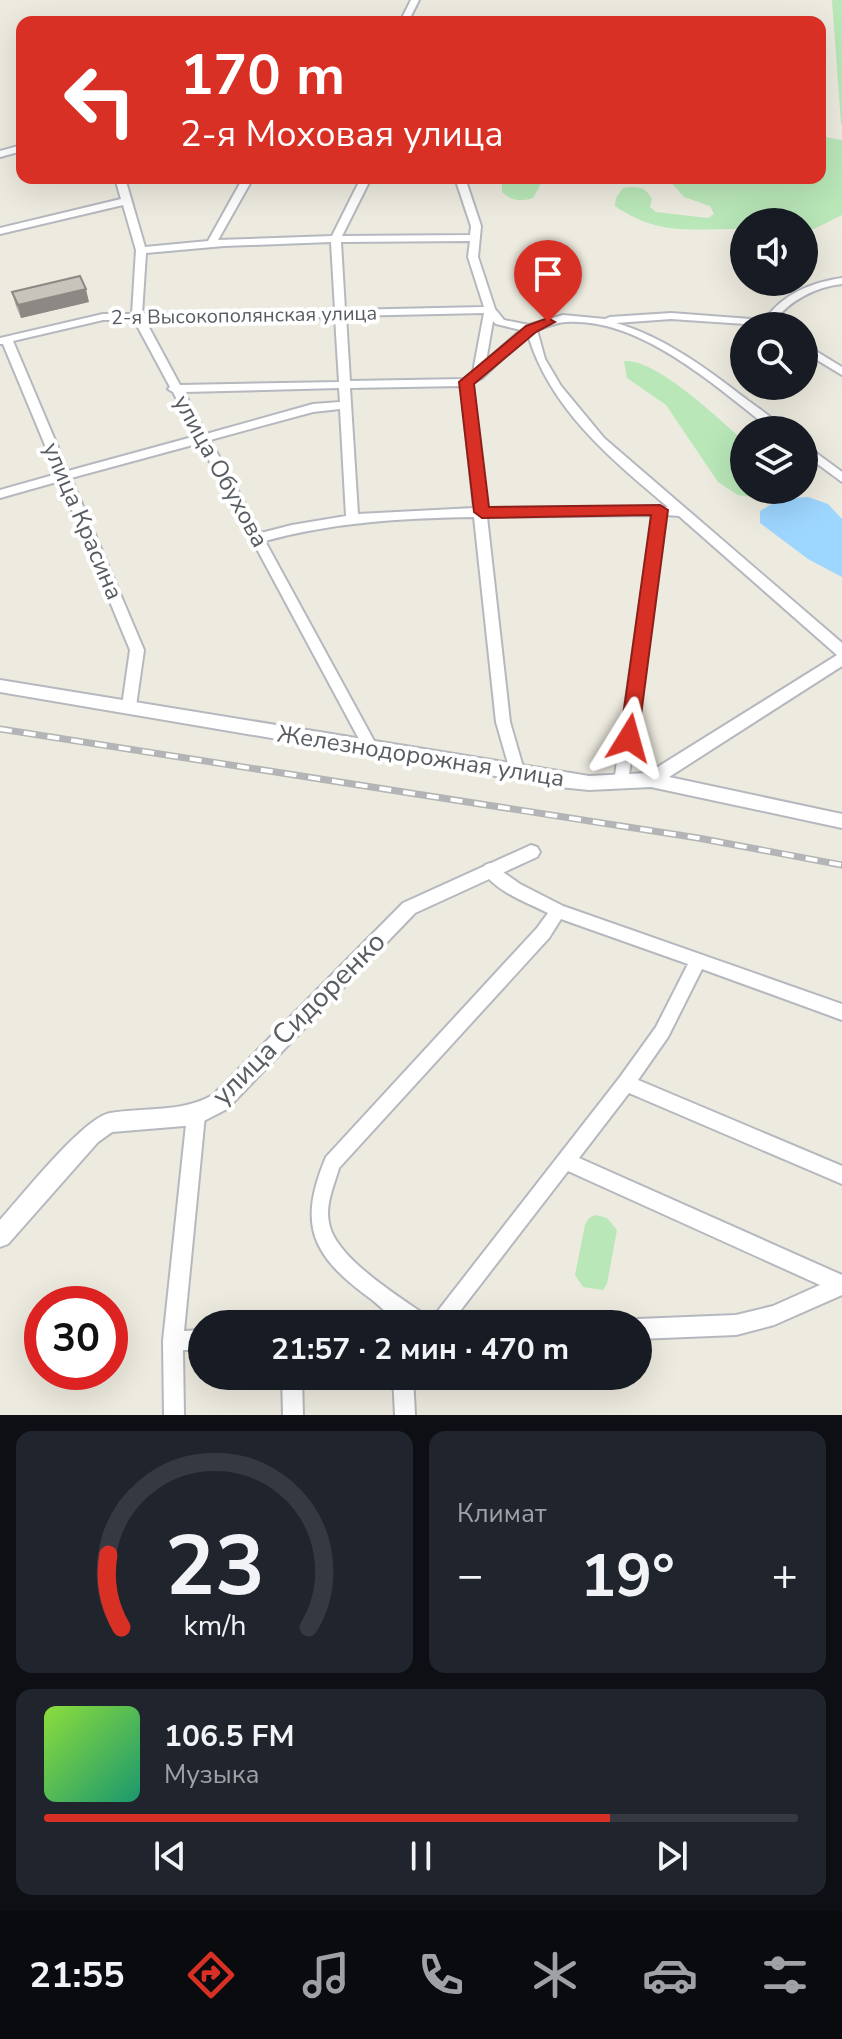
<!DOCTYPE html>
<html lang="ru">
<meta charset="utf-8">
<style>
:root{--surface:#171b24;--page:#20242c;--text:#f1f3f6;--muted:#9ea1a6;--line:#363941;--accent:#d93025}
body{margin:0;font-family:"Nunito Sans",sans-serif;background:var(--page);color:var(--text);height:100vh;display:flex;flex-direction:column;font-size:30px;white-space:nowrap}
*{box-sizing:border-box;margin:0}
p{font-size:26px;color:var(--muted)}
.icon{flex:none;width:44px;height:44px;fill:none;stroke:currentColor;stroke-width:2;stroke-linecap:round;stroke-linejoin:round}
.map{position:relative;height:1415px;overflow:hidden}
.side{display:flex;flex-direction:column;gap:16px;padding:16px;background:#0d0f14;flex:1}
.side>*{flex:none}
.banner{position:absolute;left:16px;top:16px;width:810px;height:168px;border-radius:16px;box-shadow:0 8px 32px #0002;background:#d93025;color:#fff;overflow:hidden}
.controls{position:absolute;left:730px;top:208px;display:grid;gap:16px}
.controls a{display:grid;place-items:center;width:88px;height:88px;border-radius:50%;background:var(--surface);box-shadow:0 8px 32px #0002;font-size:40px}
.speed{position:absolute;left:24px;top:1286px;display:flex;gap:16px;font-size:40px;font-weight:700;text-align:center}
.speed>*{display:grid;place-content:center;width:104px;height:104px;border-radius:50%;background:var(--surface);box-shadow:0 8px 32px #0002;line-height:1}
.speed .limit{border:12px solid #d22;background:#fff;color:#111}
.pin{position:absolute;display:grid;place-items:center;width:68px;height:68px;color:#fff;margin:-82px -34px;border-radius:50% 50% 50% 0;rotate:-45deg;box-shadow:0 0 8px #0007}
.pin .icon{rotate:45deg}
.me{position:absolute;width:88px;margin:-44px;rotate:8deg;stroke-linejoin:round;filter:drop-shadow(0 0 6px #0008)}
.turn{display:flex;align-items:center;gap:28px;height:168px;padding:0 32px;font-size:36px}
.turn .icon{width:104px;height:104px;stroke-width:2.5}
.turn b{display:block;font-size:56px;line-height:68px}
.big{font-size:60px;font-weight:700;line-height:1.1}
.side .tile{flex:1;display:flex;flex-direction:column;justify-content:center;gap:12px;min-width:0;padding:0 28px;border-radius:16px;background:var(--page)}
.side .dial{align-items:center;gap:0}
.dial svg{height:208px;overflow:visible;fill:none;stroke:var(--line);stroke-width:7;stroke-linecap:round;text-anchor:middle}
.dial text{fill:var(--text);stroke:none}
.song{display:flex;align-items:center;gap:24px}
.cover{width:96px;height:96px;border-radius:12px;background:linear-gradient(135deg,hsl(90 70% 55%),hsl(160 70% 35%))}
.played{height:8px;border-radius:4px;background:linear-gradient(90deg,var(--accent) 75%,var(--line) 75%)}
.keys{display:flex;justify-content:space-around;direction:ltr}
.heat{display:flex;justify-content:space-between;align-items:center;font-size:44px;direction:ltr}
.side .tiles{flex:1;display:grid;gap:16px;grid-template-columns:1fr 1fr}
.tile:last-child{grid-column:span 2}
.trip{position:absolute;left:188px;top:1310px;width:464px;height:80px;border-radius:40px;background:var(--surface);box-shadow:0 8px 32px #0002;font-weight:700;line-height:80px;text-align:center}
.dock{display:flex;height:128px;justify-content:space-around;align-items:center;background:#090b0e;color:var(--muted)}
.dock .icon{width:56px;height:56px}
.dock .current{color:var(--accent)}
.dock b{font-size:36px;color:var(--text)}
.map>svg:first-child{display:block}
.green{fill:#b9e7b8}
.water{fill:#9dd6ff}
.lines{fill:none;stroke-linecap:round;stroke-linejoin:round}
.minor-casing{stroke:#b5b8be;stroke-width:4}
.tertiary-casing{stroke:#b5b8be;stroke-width:4}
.minor{fill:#fff;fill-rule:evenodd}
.tertiary{fill:#fff;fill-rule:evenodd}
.rail-casing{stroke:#b3b4b5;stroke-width:7}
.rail{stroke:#fff;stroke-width:4;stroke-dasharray:12;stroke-linecap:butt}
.wall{fill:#aca9a2}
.shaded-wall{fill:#8c8984}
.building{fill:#c8c4bc;stroke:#8c8984;stroke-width:2}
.route{fill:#d93025;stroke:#8d1f18;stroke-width:2}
.labels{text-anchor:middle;stroke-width:8;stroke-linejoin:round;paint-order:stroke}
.far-street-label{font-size:20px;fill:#585d62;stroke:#fff}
.street-label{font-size:24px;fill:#585d62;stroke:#fff}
.near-street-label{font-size:28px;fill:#585d62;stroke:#fff}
</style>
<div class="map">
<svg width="842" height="1415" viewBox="0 0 842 1415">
<rect width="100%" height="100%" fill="#edeadf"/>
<path class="green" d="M832,0H842V124H841Z
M820,136L842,140V215L814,229H804V222H744V229C693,228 660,237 615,206L616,198L623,188C637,186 645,186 652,199L650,207L656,212L708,218L714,214L710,206L684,197L667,178H820Z
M502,178H544L533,198C520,202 512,201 502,192Z
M624,361C656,358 719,419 744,441V490H782L759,498L738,495L718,482L666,405L627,378Z
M596,1215L607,1218L617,1230L607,1284L603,1290L583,1287L575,1275L585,1225L589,1218Z"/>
<path class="water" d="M808,497L828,504L842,519V577L808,559L760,523V511L780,499Z"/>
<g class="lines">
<defs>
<path id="minor" d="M411,0H419L408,22H400Z
M22,145V151L0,157V151Z
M115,178H125L145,247L208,241L243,178H253L218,240L332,236L361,178H371L342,236L470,235L471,226L455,178H465L481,226L478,257L495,309L504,320L529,325L563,315L605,319L610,317L671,313L765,320C782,294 813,282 842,278V284C816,287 789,300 774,322L777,326L671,319L616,323C664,337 706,368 746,399C759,409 774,418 785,430H772C716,387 642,318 567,322C557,322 546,327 537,330L545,359L561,386L604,438L842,643V656L837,655L679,516L665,515L628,782L626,786H616L614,782L653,515L487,517L510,722L525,774L523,778H513L511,774L496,722L474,517C404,518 334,522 265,541L379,750L377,754H367L200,443L71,478L144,650L136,706L134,710H124L122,706L130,650L60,481L0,498V490L57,474L3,344H0V338L103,314H132L136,250L123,205L0,234V228L121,199ZM470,241L468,257L484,307L345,310L341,242ZM331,242L335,310L142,314L146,253L224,246ZM484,313L473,372L464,379L350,381L346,316ZM335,317L339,382L180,385L145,320ZM103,320H134L170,387L168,389L173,392L196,436L68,471L13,341ZM493,321L496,324L521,330L486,361ZM528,335C550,409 611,459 668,507L486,508L472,383L482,378ZM461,386L474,508L358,514L350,388ZM339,388L340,402L313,404L206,434L184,392ZM340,409L346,516L292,525L261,533L210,440L313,412Z
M804,344L842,367V375L804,352Z
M804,444L842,472V482L804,454Z
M490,863L520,884L563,906L842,1004V1020L702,969L668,1037L638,1080L842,1166V1184L629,1093L579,1158L842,1275V1295L774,1325L736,1335L638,1339V1324H630L638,1319L736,1315L773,1306L820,1285L568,1171L450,1324C437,1324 419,1327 406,1324C395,1321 381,1307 371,1299C312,1256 297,1226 326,1157L537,928L548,913C526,902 496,892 482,870L485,865ZM561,919L688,964L656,1027L620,1077L430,1321L428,1317C400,1297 335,1258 329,1223C325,1204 334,1186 339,1168L549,938Z
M196,1107L202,1109L205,1115L184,1331L202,1330V1350H183L184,1415H164L163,1341L187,1115L190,1109Z
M282,1376H302L303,1415H283Z
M393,1376H413L415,1415H395Z"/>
<path id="tertiary" d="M842,652V666L669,777L842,814V828L651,787L589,790L560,787L0,692V680L589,776L648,773Z
M531,845L537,847L540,852L537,857L415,913L227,1109L196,1125L112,1132L98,1142L8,1244L0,1247V1220C21,1197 83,1118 110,1113C146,1107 181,1113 213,1095L403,903Z"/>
</defs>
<use href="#minor" class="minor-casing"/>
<use href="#tertiary" class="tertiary-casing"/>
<use href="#minor" class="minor"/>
<use href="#tertiary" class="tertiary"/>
<defs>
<path id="rail" d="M0,729L698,838L842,865"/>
</defs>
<use href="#rail" class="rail-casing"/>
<use href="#rail" class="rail"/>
</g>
<path class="wall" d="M12,292L89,302L21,318L16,306Z"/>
<path class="shaded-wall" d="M86,289L89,302L21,318L18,305Z"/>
<path class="building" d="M80,276L86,289L18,305L12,292Z"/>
<path class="route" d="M548,318L555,322L536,332L474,384L489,507L660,505L668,510L638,738L629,745L620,738L651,515L482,518L474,512L459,382L526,326Z"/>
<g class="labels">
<g class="far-street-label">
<text transform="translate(244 315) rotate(-1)" y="7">2-я Высокополянская улица</text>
</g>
<g class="street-label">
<text transform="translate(221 471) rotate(61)" y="8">улица Обухова</text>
<text transform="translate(83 521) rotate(67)" y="8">улица Красина</text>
<text transform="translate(421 756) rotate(9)" y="8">Железнодорожная улица</text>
</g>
<g class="near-street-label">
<text transform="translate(298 1018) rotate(-45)" y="10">улица Сидоренко</text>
</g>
</g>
</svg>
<div class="controls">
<a><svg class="icon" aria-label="sound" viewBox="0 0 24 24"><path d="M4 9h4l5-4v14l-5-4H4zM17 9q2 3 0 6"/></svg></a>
<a><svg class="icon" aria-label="search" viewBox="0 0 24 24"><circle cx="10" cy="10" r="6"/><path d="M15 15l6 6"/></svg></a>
<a><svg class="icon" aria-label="layers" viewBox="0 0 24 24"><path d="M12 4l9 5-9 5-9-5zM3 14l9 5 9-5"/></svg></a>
</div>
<div class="speed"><div class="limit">30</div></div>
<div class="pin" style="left:548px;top:322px;background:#d93025"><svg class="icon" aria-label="arrive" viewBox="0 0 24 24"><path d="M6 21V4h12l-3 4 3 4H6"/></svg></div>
<svg class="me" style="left:629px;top:738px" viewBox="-20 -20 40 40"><path d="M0-17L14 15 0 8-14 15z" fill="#d93025" stroke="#fff" stroke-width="4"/></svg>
<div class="trip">21:57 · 2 мин · 470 m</div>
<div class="banner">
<div class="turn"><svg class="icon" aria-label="left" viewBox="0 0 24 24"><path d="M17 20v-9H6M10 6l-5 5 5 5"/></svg><div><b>170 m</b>2-я Моховая улица</div></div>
</div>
</div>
<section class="side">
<div class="tiles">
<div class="tile dial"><svg viewBox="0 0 100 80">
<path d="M14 69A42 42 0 1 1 86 69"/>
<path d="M14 69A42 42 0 0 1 9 41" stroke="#d93025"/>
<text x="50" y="56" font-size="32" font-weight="700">23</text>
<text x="50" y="72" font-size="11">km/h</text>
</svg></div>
<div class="tile"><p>Климат</p>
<div class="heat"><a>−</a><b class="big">19°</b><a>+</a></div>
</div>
<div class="tile">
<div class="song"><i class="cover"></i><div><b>106.5 FM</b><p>Музыка</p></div></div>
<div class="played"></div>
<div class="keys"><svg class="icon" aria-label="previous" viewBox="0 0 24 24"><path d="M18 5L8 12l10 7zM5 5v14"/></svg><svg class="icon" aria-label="pause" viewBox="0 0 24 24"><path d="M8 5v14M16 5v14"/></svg><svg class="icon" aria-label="next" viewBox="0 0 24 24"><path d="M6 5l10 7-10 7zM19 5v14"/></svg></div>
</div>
</div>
</section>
<nav class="dock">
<b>21:55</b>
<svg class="icon current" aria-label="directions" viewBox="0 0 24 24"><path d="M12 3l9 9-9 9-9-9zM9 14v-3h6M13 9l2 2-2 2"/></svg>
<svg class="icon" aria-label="music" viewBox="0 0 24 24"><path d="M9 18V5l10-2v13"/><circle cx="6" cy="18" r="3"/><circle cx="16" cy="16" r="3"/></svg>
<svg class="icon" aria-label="phone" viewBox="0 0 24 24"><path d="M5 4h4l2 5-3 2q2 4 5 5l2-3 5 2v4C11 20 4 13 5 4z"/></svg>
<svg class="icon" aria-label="climate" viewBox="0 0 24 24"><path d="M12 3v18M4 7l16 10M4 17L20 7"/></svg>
<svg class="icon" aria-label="car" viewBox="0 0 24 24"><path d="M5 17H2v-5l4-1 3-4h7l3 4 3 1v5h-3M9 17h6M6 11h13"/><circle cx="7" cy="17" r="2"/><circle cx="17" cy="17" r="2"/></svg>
<svg class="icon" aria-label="filters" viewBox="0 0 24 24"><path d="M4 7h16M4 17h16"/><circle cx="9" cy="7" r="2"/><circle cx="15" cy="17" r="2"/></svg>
</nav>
